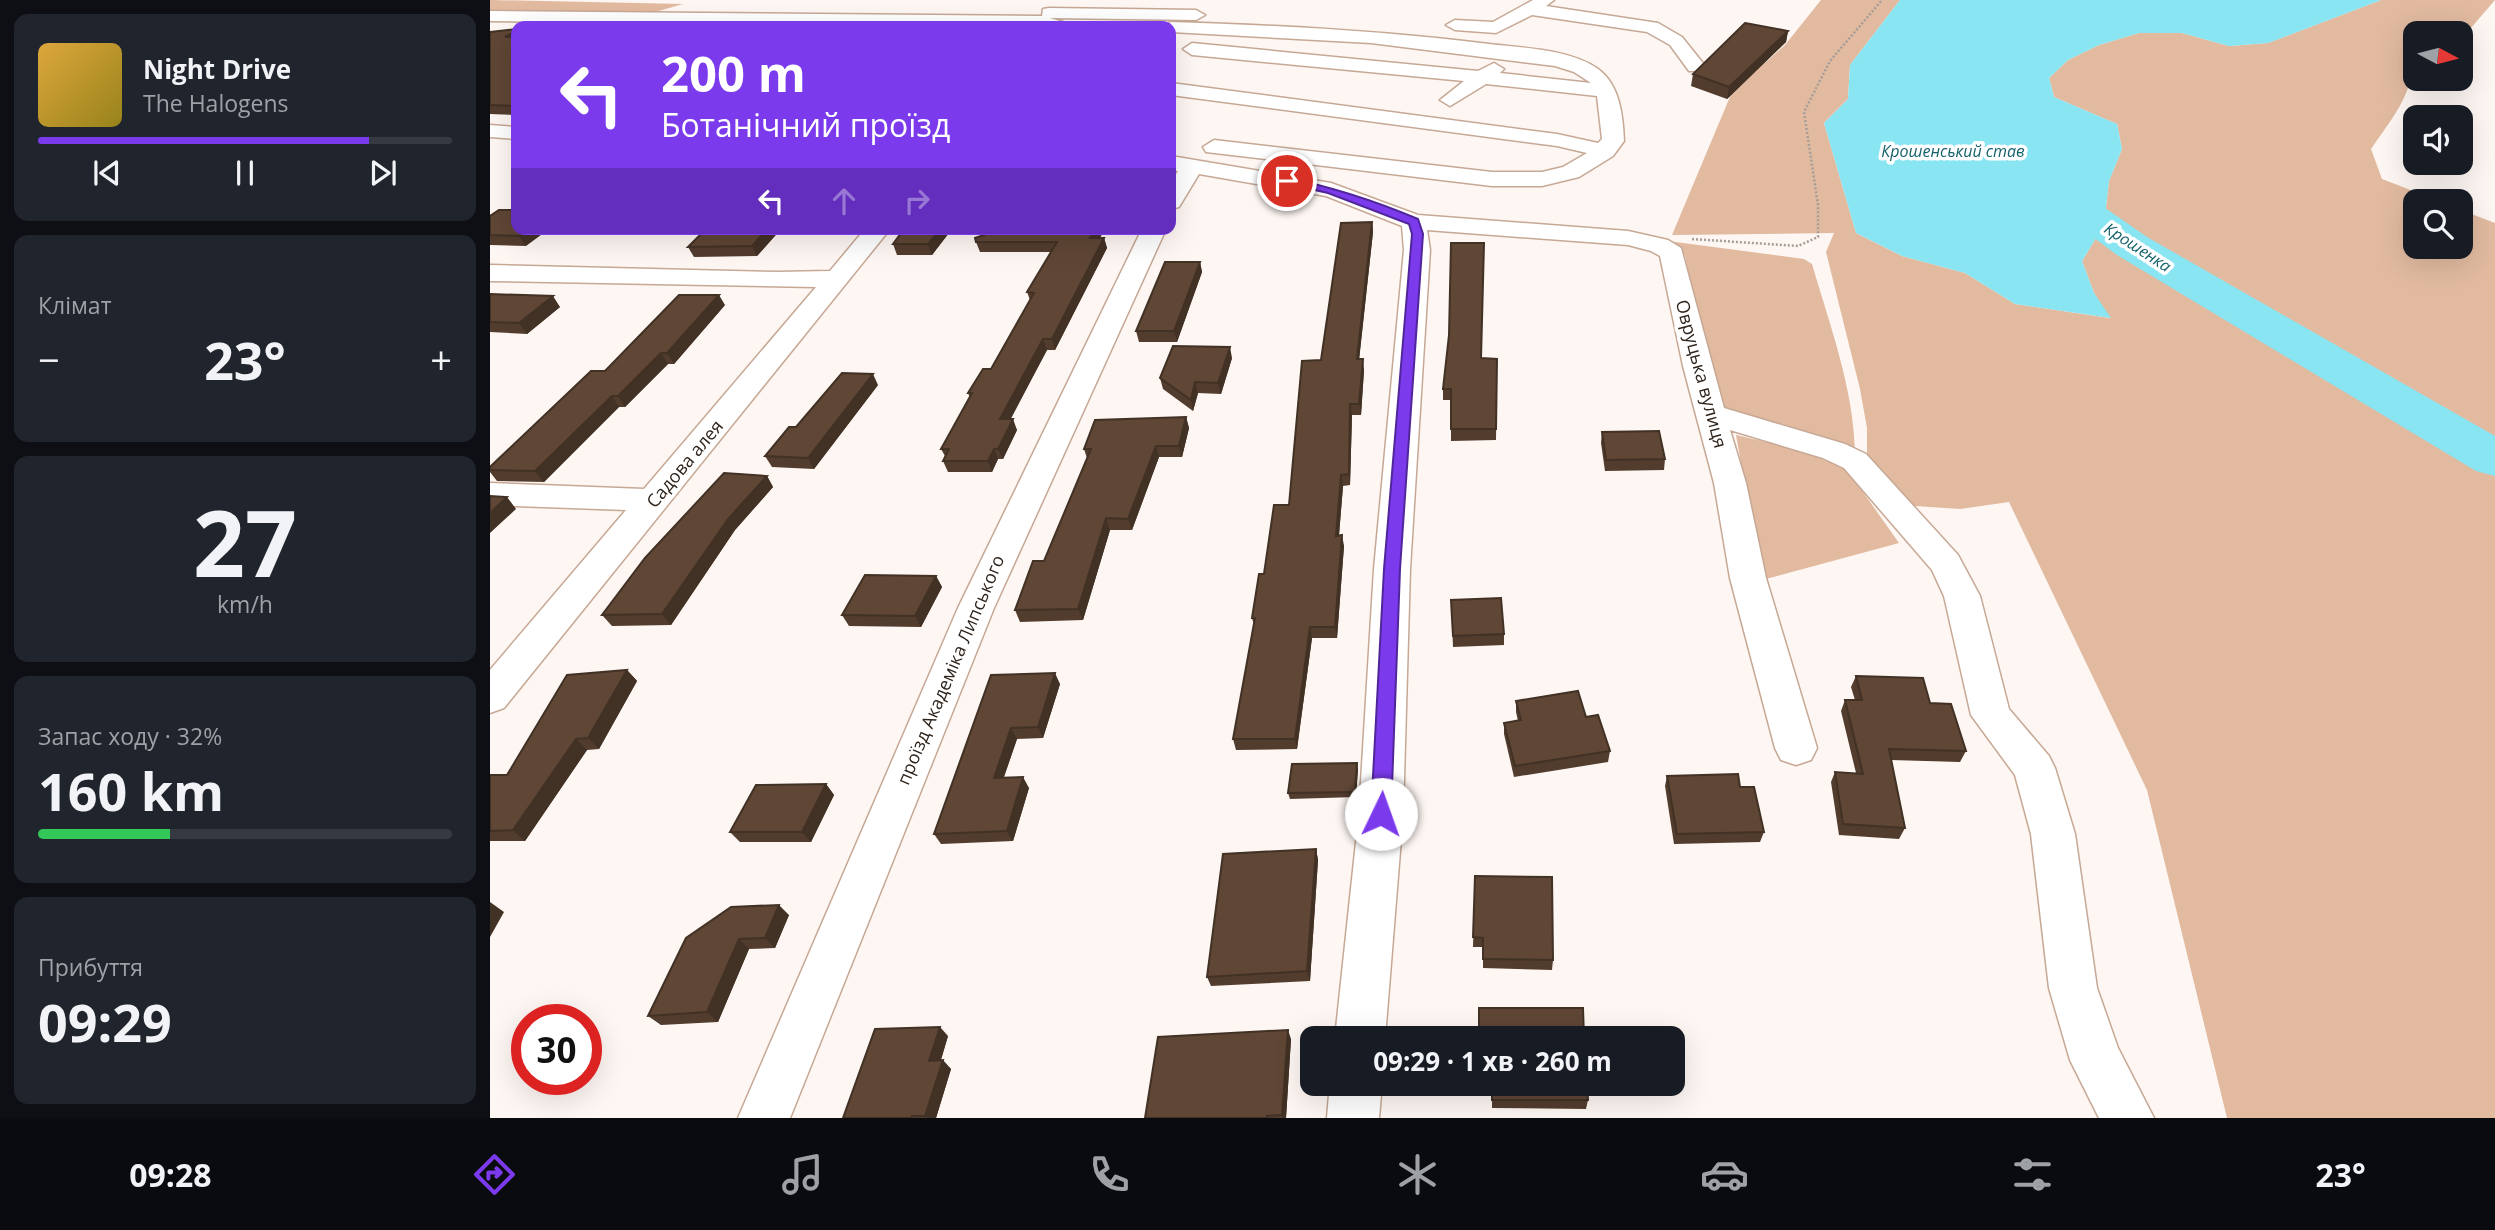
<!DOCTYPE html>
<html lang="uk">
<meta charset="utf-8">
<style>
:root{--surface:#171b24;--page:#20242c;--text:#f1f3f6;--muted:#9ea1a6;--line:#363941;--accent:#7c3aed}
body{margin:0;font-family:"Open Sans",sans-serif;background:var(--page);color:var(--text);height:100vh;display:flex;flex-direction:column;font-size:26px;white-space:nowrap}
*{box-sizing:border-box;margin:0}
p{font-size:23px;color:var(--muted)}
.icon{flex:none;width:38px;height:38px;fill:none;stroke:currentColor;stroke-width:2;stroke-linecap:round;stroke-linejoin:round}
.map{position:relative;flex:1;overflow:hidden}
.sheet{display:flex;flex-direction:column;gap:14px;padding:14px;background:#0d0f14;width:490px}
.sheet>*{flex:none}
.top-card{position:absolute;left:21px;top:21px;width:665px;height:214px;border-radius:14px;box-shadow:0 7px 28px #0002;background:#7c3aed;color:#fff;overflow:hidden}
.needle{width:46px;rotate:97deg}
.fabs{position:absolute;left:1913px;top:21px;display:grid;gap:14px}
.fabs a{display:grid;place-items:center;width:70px;height:70px;border-radius:14px;background:var(--surface);box-shadow:0 7px 28px #0002;font-size:35px}
.speed{position:absolute;left:21px;top:1004px;display:flex;gap:14px;font-size:35px;font-weight:700;text-align:center}
.speed>*{display:grid;place-content:center;width:91px;height:91px;border-radius:50%;background:var(--surface);box-shadow:0 7px 28px #0002;line-height:1}
.speed .limit{border:10px solid #d22;background:#fff;color:#111}
.pin{position:absolute;display:grid;place-items:center;width:60px;height:60px;color:#fff;margin:-30px;border:4px solid #fff;border-radius:50%;box-shadow:0 2px 7px #0007}
.me{position:absolute;width:77px;margin:-38px;rotate:3deg;stroke-linejoin:round;filter:drop-shadow(0 0 5px #0008)}
.turn{display:flex;align-items:center;gap:24px;height:147px;padding:0 35px;font-size:32px}
.turn .icon{width:91px;height:91px;stroke-width:2.5}
.turn b{display:block;font-size:49px;line-height:60px}
.lanes{display:flex;align-items:center;height:66px;padding:0 35px;background:#0003;justify-content:center;gap:35px;direction:ltr}
.lanes .off{opacity:.35}
.big{font-size:52px;font-weight:700;line-height:1.1}
.sheet .widget{flex:1;display:flex;flex-direction:column;justify-content:center;gap:10px;min-width:0;padding:0 24px;border-radius:14px;background:var(--page)}
.sheet .dial{align-items:center;gap:0}
.dial b{font-size:91px;line-height:1}
.song{display:flex;align-items:center;gap:21px}
.cover{width:84px;height:84px;border-radius:10px;background:linear-gradient(135deg,hsl(40 70% 55%),hsl(50 70% 35%))}
.played{height:7px;border-radius:4px;background:linear-gradient(90deg,var(--accent) 80%,var(--line) 80%)}
.keys{display:flex;justify-content:space-around;direction:ltr}
.heat{display:flex;justify-content:space-between;align-items:center;font-size:38px;direction:ltr}
.charge{height:10px;border-radius:5px;background:linear-gradient(90deg,#34c759 32%,var(--line) 0)}
.trip{position:absolute;left:810px;top:1026px;width:385px;height:70px;border-radius:14px;background:var(--surface);box-shadow:0 7px 28px #0002;font-weight:700;line-height:70px;text-align:center}
.dock{display:flex;height:112px;justify-content:space-around;align-items:center;background:#090b0e;color:var(--muted)}
.dock .icon{width:49px;height:49px}
.dock .current{color:var(--accent)}
.dock b{font-size:32px;color:var(--text)}
main{display:flex;flex:1;min-height:0}
.map>svg:first-child{display:block}
.green{fill:#e1baa0}
.water{fill:#89e5f2}
.lines{fill:none;stroke-linecap:round;stroke-linejoin:round}
.river{fill:#89e5f2;fill-rule:evenodd}
.minor-casing{stroke:#c6a895;stroke-width:3}
.path{stroke:#a69d98;stroke-width:2.5;stroke-dasharray:2 2;stroke-linecap:butt}
.minor{fill:#fff;fill-rule:evenodd}
.wall{fill:#523c2e}
.shaded-wall{fill:#423125}
.building{fill:#5f4635;stroke:#423125;stroke-width:2}
.route{fill:#7c3aed;stroke:#51269a;stroke-width:2}
.labels{text-anchor:middle;stroke-width:7;stroke-linejoin:round;paint-order:stroke}
.far-water-label{font-size:16px;font-style:italic;fill:#15626b;stroke:#fff}
.street-label{font-size:18px;fill:#2f241c;stroke:#fff}
</style>
<main>
<section class="sheet">
<div class="widget">
<div class="song"><i class="cover"></i><div><b>Night Drive</b><p>The Halogens</p></div></div>
<div class="played"></div>
<div class="keys"><svg class="icon" aria-label="previous" viewBox="0 0 24 24"><path d="M18 5L8 12l10 7zM5 5v14"/></svg><svg class="icon" aria-label="pause" viewBox="0 0 24 24"><path d="M8 5v14M16 5v14"/></svg><svg class="icon" aria-label="next" viewBox="0 0 24 24"><path d="M6 5l10 7-10 7zM19 5v14"/></svg></div>
</div>
<div class="widget"><p>Клімат</p>
<div class="heat"><a>−</a><b class="big">23°</b><a>+</a></div>
</div>
<div class="widget dial"><b>27</b><p>km/h</p></div>
<div class="widget"><p>Запас ходу · 32%</p><b class="big">160 km</b><div class="charge"></div></div>
<div class="widget"><p>Прибуття</p><b class="big">09:29</b></div>
</section>
<div class="map">
<svg width="2005" height="1118" viewBox="0 0 2005 1118">
<rect width="100%" height="100%" fill="#fdf6f2"/>
<path class="green" d="M0,0L193,4L158,14L0,12Z
M1331,0H1410L1360,65L1358,99L1334,123L1366,233L1412,256L1475,273L1525,304L1620,318L1604,293L1592,261L1614,225L1619,181L1632,149L1627,124L1564,97L1559,78L1578,60L1609,45L1649,33H1692L1739,46L1778,43L1891,0H2005L1980,29L1971,34L1925,33C1925,91 1913,103 1881,149L1892,179L1949,201H1925V247H1970L1971,210L2005,223V1118H1737L1657,790L1519,502L1470,509L1410,505L1377,455V428L1370,389L1336,252L1344,233L1182,235L1242,92L1295,45Z
M1170,240L1314,259L1322,264C1340,326 1364,389 1365,454L1235,410L1225,401L1195,256L1190,249Z
M1246,435L1298,447L1356,468L1409,543L1272,580Z"/>
<path class="water" d="M1410,0H1891L1778,43L1739,46L1692,33H1649L1609,45L1578,60L1559,78L1564,97L1627,124L1632,149L1619,181L1614,225L1592,261L1604,293L1621,318L1525,304L1475,273L1412,256L1366,233L1334,123L1358,99L1360,65Z"/>
<g class="lines">
<path class="river" d="M1549,168L1562,171L1657,237L2005,436V476L1986,471L1627,255L1536,187L1530,179L1536,171Z"/>
<defs>
<path id="minor" d="M1043,0H1064L1056,6L1168,23L1192,37L1216,67L1213,71H1199L1180,45L1157,32L1042,15L1006,33L965,30L956,25L965,20L1003,22Z
M559,8L706,10L715,15L706,20L560,18L573,22L576,26H283L0,21V11L552,16L553,9Z
M681,22C787,25 893,31 999,44C1032,48 1080,49 1108,69C1130,85 1133,116 1134,141L1123,156L1089,177L1052,186H1002L716,152L713,147L724,140L1002,172H1052L1073,167L1097,153L1067,146L681,95V83L1067,134L1108,143L1112,139L1107,96L996,84L960,106L950,100L974,81L702,55L693,49L702,43L988,71L1004,63L1014,69L1010,73L1101,83L1084,72L1065,66L881,43L681,32V26H673Z
M0,125L26,127V139L0,137Z
M681,156L841,183L928,215L1138,231L1178,240L1191,248L1234,408L1355,444L1376,454L1468,555L1490,596L1519,709L1559,756L1565,768L1585,834L1607,988L1628,1048L1664,1118H1609L1580,1060L1559,988L1541,834L1525,775L1481,715L1454,596L1442,570L1354,468L1333,458L1240,430L1256,483L1276,578L1327,748L1321,760L1306,765L1291,760L1285,748L1240,578L1224,483L1193,366L1170,256L1161,251L1138,245L937,230L940,250L920,569L913,814L895,1038H845L869,814L884,569L914,250L912,226L836,196L709,174L689,207L681,209V183L688,171L681,170Z
M375,229H400L14,708L0,713V670L136,510L0,505V483L154,489L326,287L0,281V265L287,272L340,271Z
M652,229H676L504,608L300,1118H248L468,608Z
M840,1083H892L889,1118H837Z"/>
</defs>
<use href="#minor" class="minor-casing"/>
<path class="path" d="M1202,239L1308,246L1328,237V205L1314,112L1340,61L1392,0"/>
<use href="#minor" class="minor"/>
</g>
<path class="wall" d="M26,29V115L0,114V32Z
M1298,31L1296,42L1237,99L1201,86L1203,74Z
M26,210L36,246L0,245V216Z
M882,222L883,232L869,359L874,370L871,415H862L860,485L853,486L849,535L854,546L847,638H822L807,749L746,750L743,739L764,625L762,618L774,574L799,505L831,360Z
M291,229L267,256L204,257L198,247Z
M462,229L442,255H407L403,244Z
M615,229L610,238H614L617,248L565,350H557L520,419L527,430L513,459H508L502,472H458L453,461L455,456L451,449L480,398L478,393L501,369L540,300L537,292L561,252H490L486,242Z
M710,262L712,272L687,342H649L646,331Z
M0,294L70,307L37,334L0,332Z
M235,305L184,364H178L135,407H129L54,482L7,481L0,472V467L115,371Z
M742,358L731,394L708,393L703,411L673,389L670,378Z
M992,358L1007,359L1006,440L961,441V400H953V389Z
M388,385L324,469L282,467L275,456L306,427Z
M696,417L699,428L692,457H669L642,530H620L593,620L530,622L525,610L554,561L597,458L594,449Z
M1112,432L1175,459L1174,470L1115,471L1111,443Z
M277,476L283,487L245,530L181,625L122,626L112,615Z
M446,576L452,587L431,627L359,626L352,615Z
M961,600L1014,634V645L963,647Z
M137,670L147,681L109,749L97,750L35,841H0V775H17Z
M501,675L570,684L553,738L527,739L514,777L539,788L523,841L451,844L444,834Z
M1366,676L1440,703L1476,751L1470,762L1401,760L1415,828L1409,839L1349,835L1341,782L1345,772L1366,773L1351,711L1355,700H1365L1361,687Z
M1026,701L1096,717L1120,751L1118,762L1024,777L1014,734V723L1028,721L1026,712Z
M868,768L866,797L800,799L798,793Z
M1177,776L1250,787L1274,832L1270,842L1184,844L1175,786Z
M336,784L344,795L321,842H250L240,832Z
M826,849L828,860L820,981L721,986L717,977Z
M985,876L1063,960L1062,970L993,968V947H983Z
M299,915L285,948L259,949L228,1022L171,1025L158,1016L196,938Z
M989,1008L1094,1038H989Z
M458,1036L451,1060L461,1069L446,1118H353Z
M801,1039L796,1118H655Z
M1002,1083L1098,1100L1096,1109L1002,1108Z"/>
<path class="shaded-wall" d="M26,31V42L15,37Z
M1298,31L1296,42L1237,99L1239,87Z
M882,222L883,232L868,370L867,359Z
M38,229H59L36,246L29,236Z
M277,229H291L267,256L262,246Z
M450,229H462L442,255L438,244Z
M606,229H615L603,248L600,238Z
M614,238L617,248L565,350L562,339Z
M710,262L712,272L687,342L684,331Z
M229,295L235,305L184,364L177,353Z
M63,296L70,307L37,334L29,323Z
M553,339L557,350L515,430L510,419Z
M740,347L742,358L731,394L728,383Z
M171,353L178,364L135,407L128,396Z
M873,359L874,370L871,415L869,404Z
M383,374L388,385L324,469L318,458Z
M705,382L708,393L703,411L701,400Z
M122,396L129,407L54,482L45,471Z
M860,404L862,415L860,485L859,474Z
M696,417L699,428L692,457L689,446Z
M523,419L527,430L513,459L508,449Z
M666,446L669,457L642,530L638,519Z
M504,449L508,459L502,472L498,461Z
M851,475L853,486L848,547L846,536Z
M277,476L283,487L245,530L181,625L172,614L238,519Z
M17,497L26,509L0,533V513Z
M616,518L620,530L593,620L588,609Z
M852,535L854,546L847,638L845,627Z
M446,576L452,587L431,627L425,616Z
M820,627L822,638L807,749L805,739Z
M137,670L147,681L109,749L98,738Z
M565,673L570,684L553,738L548,727Z
M521,728L527,739L510,788L504,778Z
M86,739L97,750L35,841L23,830Z
M867,763L868,768L866,797L865,792Z
M533,777L539,788L523,841L517,831Z
M336,784L344,795L321,842L312,832Z
M826,849L828,860L820,981L817,971Z
M0,902L14,912L0,937Z
M289,905L299,915L285,948L275,938Z
M249,939L259,949L228,1022L217,1012Z
M450,1027L458,1036L448,1069L439,1061Z
M798,1030L801,1039L796,1118H793L792,1115Z
M453,1060L461,1069L446,1118H438L435,1116Z"/>
<path class="building" d="M1255,23L1298,31L1239,87L1203,74Z
M26,29V31L15,37H26V106L0,105V32Z
M9,210H26V229H38L29,236L0,235V216Z
M882,222L867,359H873L869,404H860L859,474L851,475L846,536L852,535L845,627H820L805,739H743L765,618H762L769,574H774L784,505H799L812,361L831,360L851,223Z
M216,229H277L262,246L198,247Z
M414,229H450L438,244H403Z
M512,229H606L600,238H614L562,339H553L510,419H523L508,449H504L498,461H453L459,449H451L482,393H478L493,369H501L544,293L537,292L567,242H486L485,238Z
M961,243H994L991,358L1007,359L1006,429H961V389H953L959,335Z
M675,262H710L684,331H646Z
M0,294L63,296L29,323L0,322Z
M189,295H229L177,353H171L128,396H122L45,471L0,470V467L101,371H115Z
M683,346L740,347L728,383L705,382L701,400L670,378Z
M352,373L383,374L318,458L275,456L299,427H306Z
M696,417L689,446H666L638,519L616,518L588,609L525,610L543,561H554L601,449H594L605,420Z
M1169,431L1175,459L1116,460L1112,432Z
M234,473L277,476L238,519L172,614L112,615L155,558Z
M0,496L17,497L0,513Z
M375,575L446,576L425,616L352,615Z
M1011,598L1014,634L963,636L961,600Z
M137,670L98,738L86,739L23,830L0,831V775H17L77,675Z
M565,673L548,727L521,728L504,778L533,777L517,831L444,834L501,675Z
M1366,676L1433,678L1440,703L1461,704L1476,751L1399,749L1415,828L1353,824L1345,772L1373,774L1355,700H1372Z
M1088,691L1096,717L1108,715L1120,751L1025,766L1014,723L1031,720L1026,701Z
M867,763L865,792L798,793L802,764Z
M1248,774L1250,787H1264L1274,832L1187,834L1177,776Z
M336,784L312,832H240L266,785Z
M826,849L817,971L717,977L733,854Z
M985,876L1062,877L1063,960L993,959V938L983,937Z
M289,905L275,938L249,939L217,1012L158,1016L196,938L241,907Z
M989,1008H1093L1094,1038H1003V1033H989Z
M450,1027L439,1061L453,1060L435,1116H422L421,1118H353L385,1029Z
M798,1030L792,1115L777,1116V1118H655L668,1037Z
M1002,1083H1097L1098,1100H1002Z"/>
<path class="route" d="M797,178C843,187 885,201 928,219L933,234L910,569L901,814L898,821L891,823L884,821L881,814L894,569L922,234L919,224L838,193L793,183L792,181Z"/>
<g class="labels">
<g class="far-water-label">
<text x="1463" y="157">Крошенський став</text>
<text transform="translate(1648 247) rotate(33)" y="6">Крошенка</text>
</g>
<g class="street-label">
<text transform="translate(1211 374) rotate(75)" y="6">Овруцька вулиця</text>
<text transform="translate(195 464) rotate(-50)" y="6">Садова алея</text>
<text transform="translate(461 670) rotate(-67)" y="6">проїзд Академіка Липського</text>
</g>
</g>
</svg>
<div class="fabs">
<a><svg class="needle" viewBox="-14 -14 28 28"><path d="M0-13l5 13h-10z" fill="#e53935"/><path d="M0 13l5-13h-10z" fill="#9ea1a6"/></svg></a>
<a><svg class="icon" aria-label="sound" viewBox="0 0 24 24"><path d="M4 9h4l5-4v14l-5-4H4zM17 9q2 3 0 6"/></svg></a>
<a><svg class="icon" aria-label="search" viewBox="0 0 24 24"><circle cx="10" cy="10" r="6"/><path d="M15 15l6 6"/></svg></a>
</div>
<div class="speed"><div class="limit">30</div></div>
<div class="pin" style="left:797px;top:181px;background:#d93025"><svg class="icon" aria-label="arrive" viewBox="0 0 24 24"><path d="M6 21V4h12l-3 4 3 4H6"/></svg></div>
<svg class="me" style="left:891px;top:814px" viewBox="-20 -20 40 40"><circle r="19" fill="#fff"/><path d="M0-13L10 11 0 6-10 11z" fill="#7c3aed"/></svg>
<div class="trip">09:29 · 1 хв · 260 m</div>
<div class="top-card">
<div class="turn"><svg class="icon" aria-label="left" viewBox="0 0 24 24"><path d="M17 20v-9H6M10 6l-5 5 5 5"/></svg><div><b>200 m</b>Ботанічний проїзд</div></div>
<div class="lanes"><svg class="icon" aria-label="left" viewBox="0 0 24 24"><path d="M17 20v-9H6M10 6l-5 5 5 5"/></svg><svg class="icon off" aria-label="ahead" viewBox="0 0 24 24"><path d="M12 20V5M6 11l6-6 6 6"/></svg><svg class="icon off" aria-label="right" viewBox="0 0 24 24"><path d="M7 20v-9h11M14 6l5 5-5 5"/></svg></div>
</div>
</div>
</main>
<nav class="dock">
<b>09:28</b>
<svg class="icon current" aria-label="directions" viewBox="0 0 24 24"><path d="M12 3l9 9-9 9-9-9zM9 14v-3h6M13 9l2 2-2 2"/></svg>
<svg class="icon" aria-label="music" viewBox="0 0 24 24"><path d="M9 18V5l10-2v13"/><circle cx="6" cy="18" r="3"/><circle cx="16" cy="16" r="3"/></svg>
<svg class="icon" aria-label="phone" viewBox="0 0 24 24"><path d="M5 4h4l2 5-3 2q2 4 5 5l2-3 5 2v4C11 20 4 13 5 4z"/></svg>
<svg class="icon" aria-label="climate" viewBox="0 0 24 24"><path d="M12 3v18M4 7l16 10M4 17L20 7"/></svg>
<svg class="icon" aria-label="car" viewBox="0 0 24 24"><path d="M5 17H2v-5l4-1 3-4h7l3 4 3 1v5h-3M9 17h6M6 11h13"/><circle cx="7" cy="17" r="2"/><circle cx="17" cy="17" r="2"/></svg>
<svg class="icon" aria-label="filters" viewBox="0 0 24 24"><path d="M4 7h16M4 17h16"/><circle cx="9" cy="7" r="2"/><circle cx="15" cy="17" r="2"/></svg>
<b>23°</b>
</nav>
